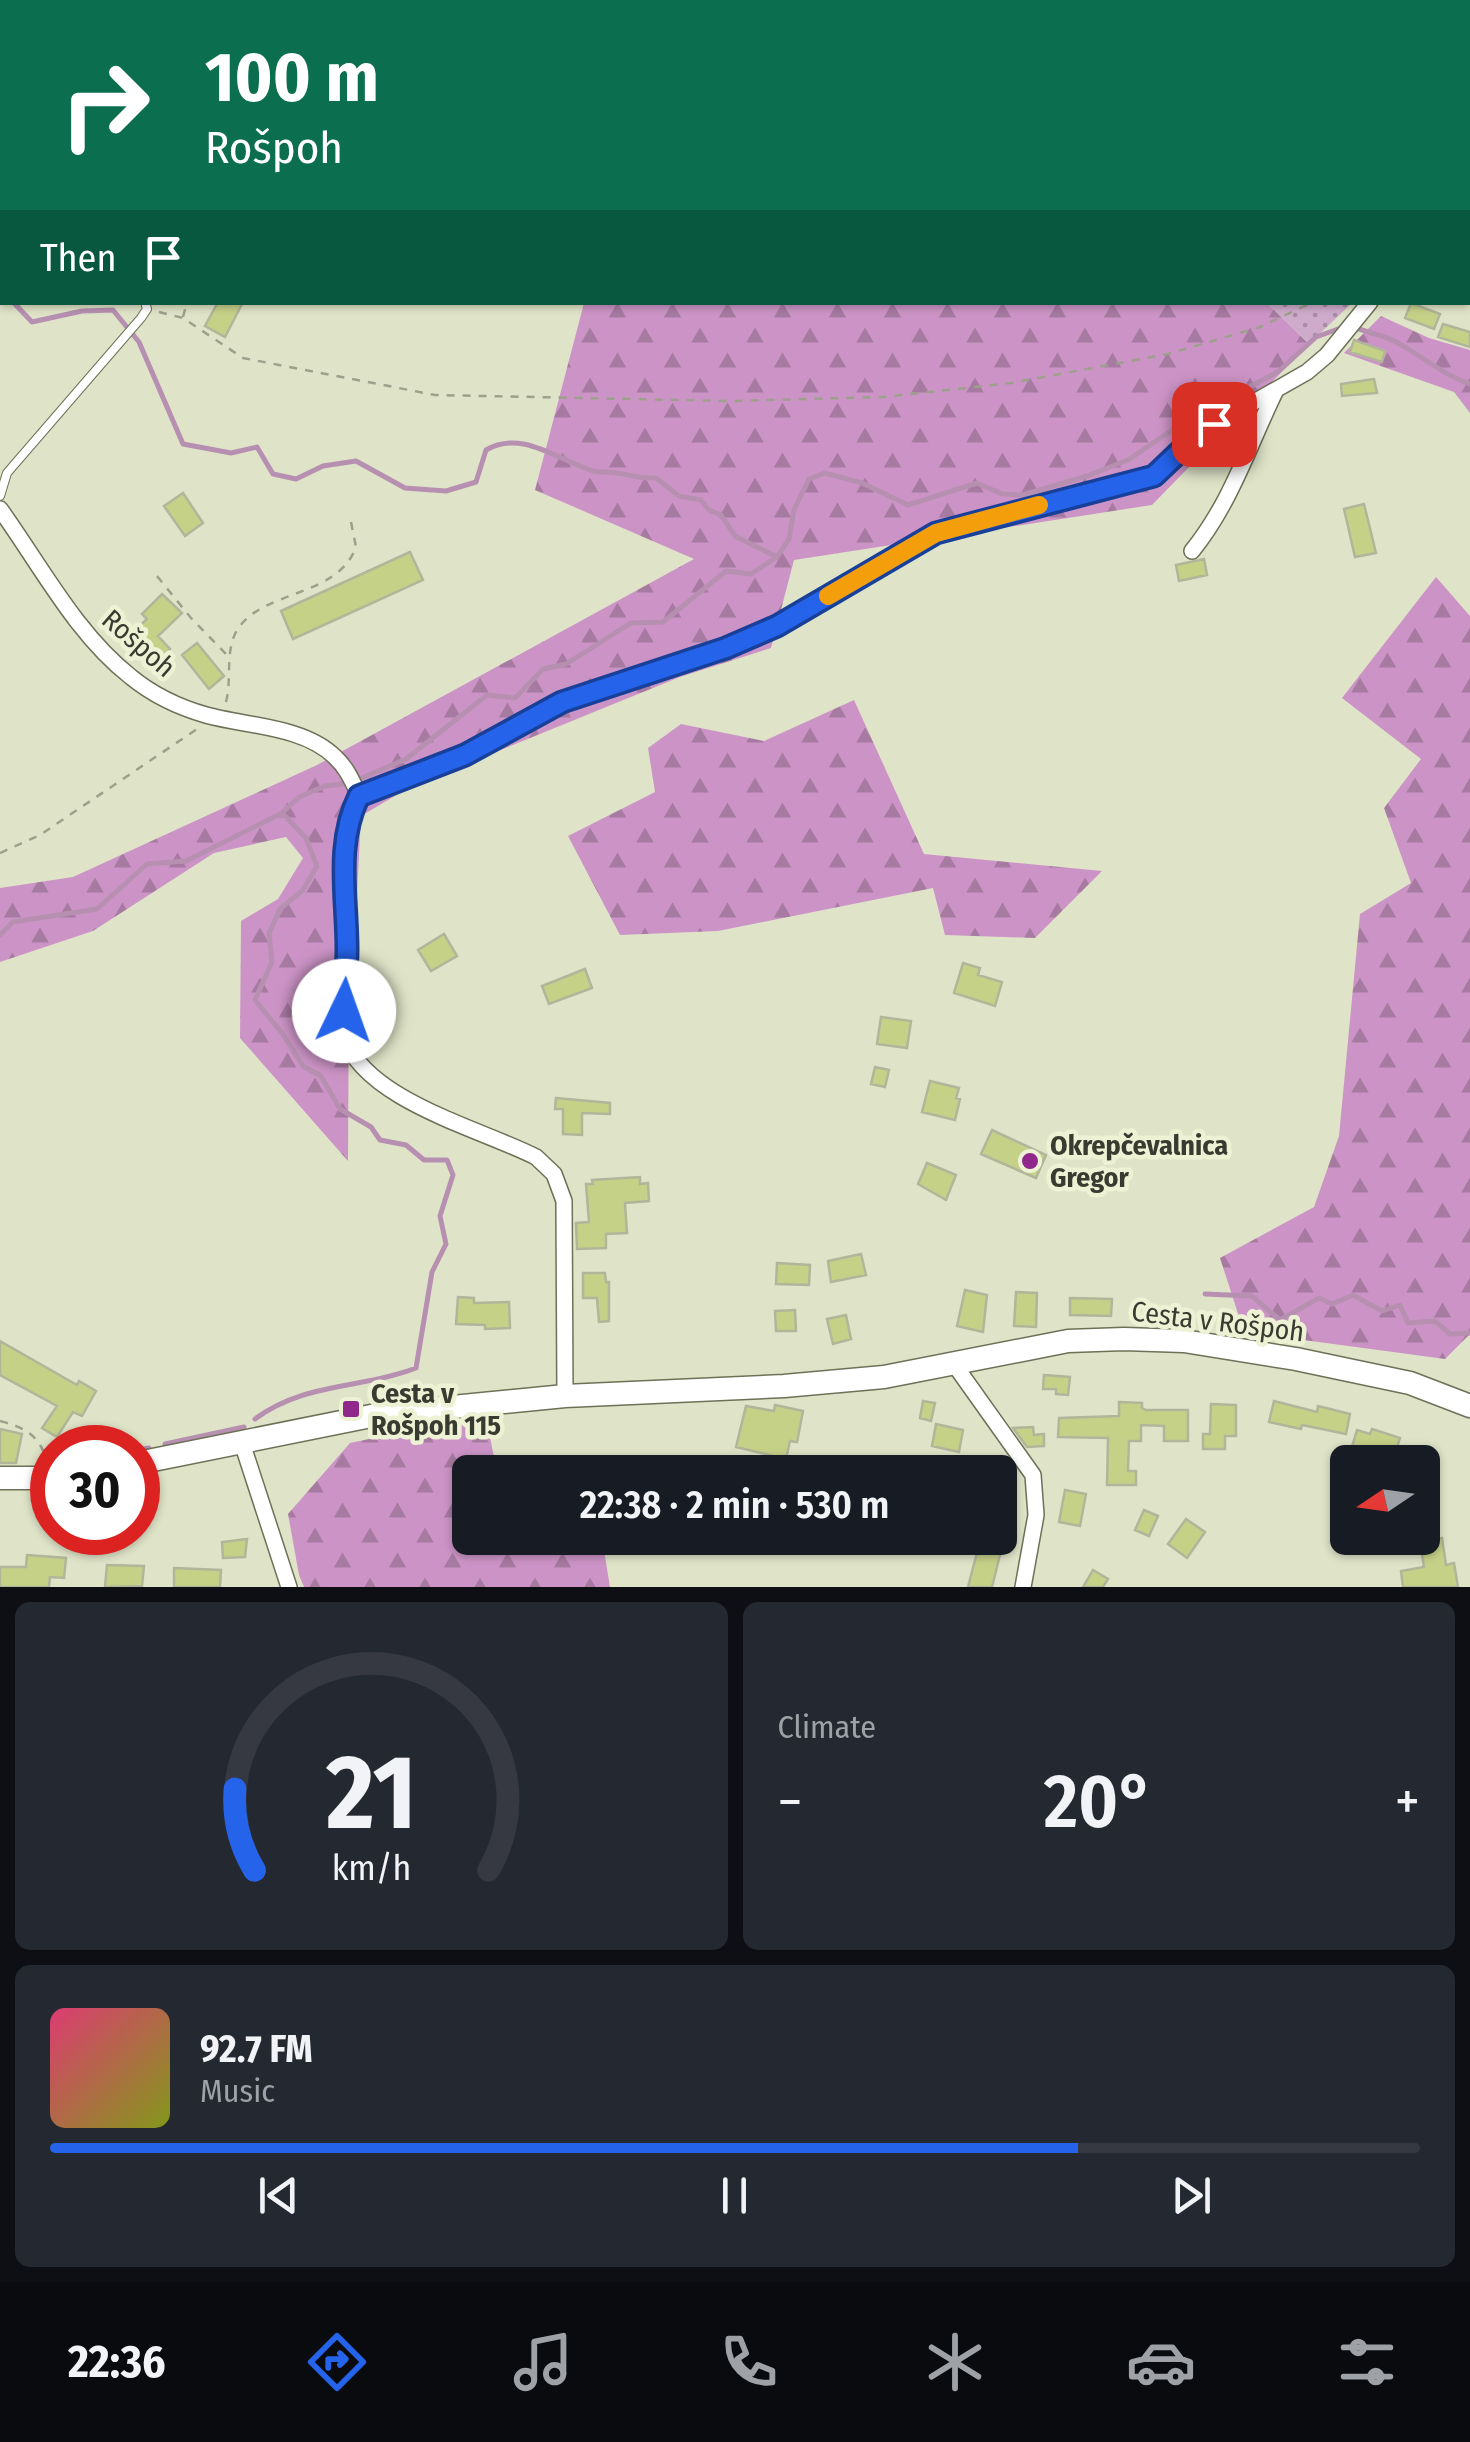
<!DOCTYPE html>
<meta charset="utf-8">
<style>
:root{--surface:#171b24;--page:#242831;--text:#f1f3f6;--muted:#9ea1a6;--line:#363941;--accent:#2563eb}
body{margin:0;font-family:"Fira Sans Condensed",sans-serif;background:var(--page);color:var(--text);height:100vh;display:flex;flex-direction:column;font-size:38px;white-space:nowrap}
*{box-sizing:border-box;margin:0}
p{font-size:32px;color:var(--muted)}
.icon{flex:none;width:55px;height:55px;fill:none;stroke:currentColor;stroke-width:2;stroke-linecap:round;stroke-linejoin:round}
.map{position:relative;height:1587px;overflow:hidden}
.details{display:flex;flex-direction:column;gap:15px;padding:15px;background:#0d0f14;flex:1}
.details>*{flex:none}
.guide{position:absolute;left:0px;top:0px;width:1470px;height:305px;box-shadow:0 2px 8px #0004;background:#0b6e4f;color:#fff;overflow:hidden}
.needle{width:65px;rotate:257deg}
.tools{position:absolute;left:1330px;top:1445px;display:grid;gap:20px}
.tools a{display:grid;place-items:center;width:110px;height:110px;border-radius:15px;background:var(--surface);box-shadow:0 2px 8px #0004;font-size:50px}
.speed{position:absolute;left:30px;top:1425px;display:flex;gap:20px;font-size:50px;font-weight:700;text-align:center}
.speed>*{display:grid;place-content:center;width:130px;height:130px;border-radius:50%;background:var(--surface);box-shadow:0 2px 8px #0004;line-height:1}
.speed .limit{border:15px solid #d22;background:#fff;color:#111}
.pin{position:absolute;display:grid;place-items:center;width:85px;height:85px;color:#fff;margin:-42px;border-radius:20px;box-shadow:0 5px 15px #0006}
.me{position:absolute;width:110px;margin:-55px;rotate:3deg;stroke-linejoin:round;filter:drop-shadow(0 0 8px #0008)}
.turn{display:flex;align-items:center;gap:35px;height:210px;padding:0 40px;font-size:45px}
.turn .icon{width:130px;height:130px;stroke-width:2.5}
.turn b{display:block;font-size:70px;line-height:85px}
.then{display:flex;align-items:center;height:95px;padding:0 40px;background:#0003;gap:20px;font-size:38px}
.big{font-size:75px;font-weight:600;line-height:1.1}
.details .widget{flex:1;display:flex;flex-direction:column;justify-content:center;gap:15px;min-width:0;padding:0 35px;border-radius:15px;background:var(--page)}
.details .dial{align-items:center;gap:0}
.dial svg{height:260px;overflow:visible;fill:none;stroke:var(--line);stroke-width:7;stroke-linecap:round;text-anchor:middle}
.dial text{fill:var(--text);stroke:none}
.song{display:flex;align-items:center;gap:30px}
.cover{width:120px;height:120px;border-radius:15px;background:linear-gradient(135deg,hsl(340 70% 55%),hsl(70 70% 35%))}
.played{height:10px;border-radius:5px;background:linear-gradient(90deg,var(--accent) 75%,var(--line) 75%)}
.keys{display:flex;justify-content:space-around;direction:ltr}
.heat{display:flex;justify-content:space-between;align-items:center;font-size:55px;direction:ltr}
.details .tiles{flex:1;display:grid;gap:15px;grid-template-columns:1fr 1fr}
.widget:last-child{grid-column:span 2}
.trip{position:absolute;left:452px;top:1455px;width:565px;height:100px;border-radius:15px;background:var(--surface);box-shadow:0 2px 8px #0004;font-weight:600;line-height:100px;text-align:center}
.dock{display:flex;height:160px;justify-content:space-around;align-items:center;background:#090b0e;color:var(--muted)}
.dock .icon{width:70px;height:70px}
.dock .on{color:var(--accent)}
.dock b{font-size:45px;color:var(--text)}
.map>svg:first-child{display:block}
.forest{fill:url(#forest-firs)}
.park{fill:url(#park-dots)}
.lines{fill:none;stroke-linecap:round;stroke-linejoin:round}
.stream{stroke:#b790b1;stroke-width:5}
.building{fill:#c6d188;stroke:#b1b69a;stroke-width:2.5}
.lane-casing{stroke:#6d7157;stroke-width:10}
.street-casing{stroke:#6d7157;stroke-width:18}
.secondary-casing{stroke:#6d7157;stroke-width:25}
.path{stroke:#9da08b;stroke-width:2.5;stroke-dasharray:8 8;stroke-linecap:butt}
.lane{stroke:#fff;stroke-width:8}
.street{stroke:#fff;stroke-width:15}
.secondary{stroke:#fff;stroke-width:22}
.route-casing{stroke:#184099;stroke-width:25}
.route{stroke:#2563eb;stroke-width:18}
.slow{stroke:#f59e0b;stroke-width:18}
.poi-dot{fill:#90278b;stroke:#edf2d5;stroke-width:4}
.labels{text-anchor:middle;stroke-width:9;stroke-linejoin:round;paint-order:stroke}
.street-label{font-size:28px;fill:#3a3b30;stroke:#edf2d5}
.poi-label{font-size:28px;font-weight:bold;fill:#3a3b30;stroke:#edf2d5;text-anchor:start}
</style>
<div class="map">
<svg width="1470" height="1587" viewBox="0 0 1470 1587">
<defs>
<pattern id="forest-firs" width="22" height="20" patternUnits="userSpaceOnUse" patternTransform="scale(2.5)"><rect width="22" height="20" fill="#cc94c6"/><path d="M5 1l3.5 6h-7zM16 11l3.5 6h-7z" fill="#a77aa1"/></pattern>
<pattern id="park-dots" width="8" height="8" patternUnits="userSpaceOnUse" patternTransform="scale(2.5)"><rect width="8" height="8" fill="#cfabcb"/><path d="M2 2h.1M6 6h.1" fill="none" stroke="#a98ca5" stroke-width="1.8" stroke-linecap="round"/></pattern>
</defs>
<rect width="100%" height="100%" fill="#dfe4c8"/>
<path class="forest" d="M57,0H962L965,2H71Z
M584,303H1267L1309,344L1152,505L794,560L771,648L680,677L410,787L361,816L354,953L349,987L348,1161L240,1038L241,921L278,899L303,858L286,837L214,853L93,931L0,962V888L73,877L317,765L694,559L535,490Z
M1381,316L1429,338L1470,350V413L1454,392L1344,353Z
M1436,577L1470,616V1334L1445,1359L1244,1332L1220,1258L1314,1207L1339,1136L1360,914L1411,883L1384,808L1421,759L1342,698Z
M854,700L924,854L1102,871L1035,938L945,935L933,888L718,931L620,935L568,836L655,792L648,748L681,724L764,741Z
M487,1422L495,1462L494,1472H470V1538H602L610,1587H304L299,1575L288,1514L350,1443L407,1431Z"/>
<path class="park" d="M1011,0H1470V145L1468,2H1010Z
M1267,303H1352L1309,344Z"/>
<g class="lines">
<path class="stream" d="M0,280L2,285
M13,302L32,322L82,311L113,310L139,342L183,444L231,453L257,447L273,474L296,479L323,466L356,461L405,488L446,491L476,482L486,450C521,429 558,460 593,471C601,473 608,471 617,473C633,475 638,479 656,478L679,496L701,500L709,510L721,515L735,536L777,557
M0,935L13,922L97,909L147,864L186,861L282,813L299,797L325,786L350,783L406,759L487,695L515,698L543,669L566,664L631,623L663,622L726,571L751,574L777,557L789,539L794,510L809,479L825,473L862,483L908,505L977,483L1002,494L1023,495L1087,476L1128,460L1181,424L1279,371L1316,337L1349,325C1363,332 1381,334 1394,341C1420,354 1441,374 1470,384
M1205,1294L1252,1296L1280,1320L1319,1298L1332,1304L1353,1295L1382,1311L1400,1305L1408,1323L1435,1321L1450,1334L1470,1333
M255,1419C304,1382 362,1389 416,1368L432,1272L446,1244L440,1216L453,1175L447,1160H424L406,1145L380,1140L371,1127L340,1109L321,1076L303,1066L282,1033L255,1000L272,962L269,933L280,909L303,890L317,866L306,838L282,813
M165,1444L244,1427
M138,1450L149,1448"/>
</g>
<path class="building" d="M218,302H243L225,337L205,326Z
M1411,303L1440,314L1434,329L1405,318Z
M1443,324L1470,332V347L1438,337Z
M1354,340L1385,351L1382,362L1350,352Z
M1374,379L1377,393L1342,396L1341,384Z
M183,493L203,523L185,536L164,506Z
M1364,504L1376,553L1355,557L1344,509Z
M410,552L423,580L293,639L281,611Z
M1204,559L1207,575L1179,581L1176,565Z
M162,594L182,613L158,636L170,649L152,666L127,638L147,619L142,614Z
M197,643L224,676L209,689L182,655Z
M444,934L457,956L431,971L418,950Z
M963,963L980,968L978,975L1002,982L995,1006L954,993Z
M585,969L592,988L549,1004L542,986Z
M881,1017L911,1021L907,1048L877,1044Z
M875,1067L889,1070L885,1087L871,1084Z
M930,1081L959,1088L956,1098L960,1099L955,1120L922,1112Z
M556,1098L610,1103V1114L582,1113V1135L563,1134V1109H555Z
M992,1130L1046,1155L1036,1178L981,1154Z
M927,1163L956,1175L946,1200L918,1184Z
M640,1177V1184L648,1183L649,1201L625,1203L627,1233L606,1234V1248L577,1249L576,1223L589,1222L586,1184H593L592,1180Z
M861,1254L866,1275L831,1282L828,1261Z
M777,1263L810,1265L809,1285L776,1284Z
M583,1273H605L606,1282H609V1321L599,1322L597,1298H583Z
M965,1290L987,1295L983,1332L957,1326Z
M1016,1292L1037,1293L1036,1327L1014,1326Z
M458,1297L474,1298V1303L509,1302L510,1328L485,1329V1325L456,1324Z
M1070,1298L1112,1299L1111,1316L1070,1315Z
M795,1310L796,1331H776L775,1311Z
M846,1315L851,1339L833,1344L827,1319Z
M0,1341L77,1385L79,1381L96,1391L82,1416L73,1412L57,1437L42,1428L57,1406L0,1375Z
M1044,1375L1070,1377L1068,1395L1056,1394V1389H1043Z
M923,1401L935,1403L931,1421L920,1418Z
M1274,1401L1317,1412L1318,1406L1350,1414L1346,1434L1302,1425L1301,1429L1269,1422Z
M1119,1402L1142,1403V1408L1146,1410H1188V1441H1164V1426L1141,1425V1441H1129L1128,1471H1136V1485H1107L1108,1438L1058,1437L1059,1418L1119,1416Z
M1211,1404L1236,1405V1436H1225V1449H1203V1434H1210Z
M775,1405L803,1411L797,1442L790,1441L786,1459L736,1447L746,1406L774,1411Z
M936,1424L963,1430L959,1452L932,1446Z
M1033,1427L1034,1435L1044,1434V1446L1027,1447L1013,1428Z
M0,1429L22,1434L16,1463H0Z
M1372,1429L1400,1438L1392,1462L1364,1456V1454L1351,1450L1357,1430L1370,1434Z
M1065,1490L1086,1494L1080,1526L1059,1522Z
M1144,1510L1158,1516L1149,1536L1135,1530Z
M1186,1519L1205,1532L1187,1558L1168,1544Z
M1442,1538L1446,1565L1454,1563L1458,1587H1403L1401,1571L1424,1567L1420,1542Z
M247,1539L245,1557L223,1558L222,1542Z
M979,1545L1001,1551L992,1587H968Z
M27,1555L66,1558L64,1578L50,1577L49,1587H0V1567H26Z
M107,1565L144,1566L142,1586L105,1587Z
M174,1568L221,1570L220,1587H174Z
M1093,1570L1108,1579L1103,1587H1083Z"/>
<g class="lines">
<defs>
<path id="lane" d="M0,496L7,473L141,318L147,309L145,302"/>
<path id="street" d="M1468,272H1470
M0,509C41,566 76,634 131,677C153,695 178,707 206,715C245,726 304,726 335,757C347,768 352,781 359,795
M1192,551C1231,503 1249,445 1276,390
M359,795L465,755L498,734L562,702L726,648L777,625L936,533L1153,477L1196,435L1307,372L1327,355L1370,302
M359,795C337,839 344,892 346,939C348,969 336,1011 345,1038C365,1100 481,1129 536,1157L554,1174L564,1201L565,1396
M954,1364L1033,1475L1036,1515L1023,1587
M242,1443L289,1587"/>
<path id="secondary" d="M138,1463L381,1414L565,1396L784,1386L884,1377L1068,1341L1124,1339L1184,1341L1296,1359L1410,1383L1470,1406
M0,1478H52"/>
</defs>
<use href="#lane" class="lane-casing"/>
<use href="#street" class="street-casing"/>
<use href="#secondary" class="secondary-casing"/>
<path class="path" d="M49,0L50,2
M285,0L288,2
M327,0L329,2
M977,0L979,2
M997,2L998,0
M1468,225H1470
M159,312L183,318L243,358L435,395L730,401L883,397L1011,383L1168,354L1260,327L1313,302
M183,317L187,302
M157,576L191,618L229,657
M226,702C232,679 225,653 236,632C260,589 337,599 356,547L351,522
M0,853L40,835L197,729
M0,1421C23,1427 38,1434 46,1458"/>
<use href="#lane" class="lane"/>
<use href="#street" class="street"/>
<use href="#secondary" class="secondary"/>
</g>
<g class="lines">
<defs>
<path id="route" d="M344,1011C344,990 347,969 347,949C347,897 335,844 359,796L465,755L562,702L726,648L777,626L936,533L1154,476L1196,436L1214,424"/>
</defs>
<use href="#route" class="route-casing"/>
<use href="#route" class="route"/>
<path class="slow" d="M828,596L936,533L1039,505"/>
</g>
<g class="poi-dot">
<circle cx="1030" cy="1161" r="10"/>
<rect x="341" y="1399" width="20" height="20" rx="5"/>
</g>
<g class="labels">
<g class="street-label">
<text transform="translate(139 643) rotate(41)" y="10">Rošpoh</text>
<text transform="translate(1218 1321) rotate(7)" y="10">Cesta v Rošpoh</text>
</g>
<g class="poi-label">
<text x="1050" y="1155">Okrepčevalnica<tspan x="1050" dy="32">Gregor</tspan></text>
<text x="371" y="1403">Cesta v<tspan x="371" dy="32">Rošpoh 115</tspan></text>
</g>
</g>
</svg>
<div class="tools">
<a><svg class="needle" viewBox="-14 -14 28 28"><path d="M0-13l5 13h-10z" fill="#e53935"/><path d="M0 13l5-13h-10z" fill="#9ea1a6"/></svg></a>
</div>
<div class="speed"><div class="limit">30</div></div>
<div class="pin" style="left:1214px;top:424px;background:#d93025"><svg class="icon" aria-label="arrive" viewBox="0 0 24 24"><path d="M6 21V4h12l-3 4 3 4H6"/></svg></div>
<svg class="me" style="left:344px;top:1011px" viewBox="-20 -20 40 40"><circle r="19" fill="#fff"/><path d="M0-13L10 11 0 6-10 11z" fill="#2563eb"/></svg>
<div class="trip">22:38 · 2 min · 530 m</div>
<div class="guide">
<div class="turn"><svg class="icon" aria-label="right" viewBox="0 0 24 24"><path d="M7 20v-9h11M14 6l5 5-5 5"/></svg><div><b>100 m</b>Rošpoh</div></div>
<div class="then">Then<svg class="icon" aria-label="arrive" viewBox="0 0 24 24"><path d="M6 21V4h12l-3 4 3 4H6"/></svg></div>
</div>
</div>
<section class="details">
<div class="tiles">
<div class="widget dial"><svg viewBox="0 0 100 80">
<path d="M14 69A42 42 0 1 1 86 69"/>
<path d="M14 69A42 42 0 0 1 8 44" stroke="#2563eb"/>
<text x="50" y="56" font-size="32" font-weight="700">21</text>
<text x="50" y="72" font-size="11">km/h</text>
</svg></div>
<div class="widget"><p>Climate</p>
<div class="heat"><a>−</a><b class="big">20°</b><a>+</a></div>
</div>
<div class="widget">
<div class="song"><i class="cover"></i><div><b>92.7 FM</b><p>Music</p></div></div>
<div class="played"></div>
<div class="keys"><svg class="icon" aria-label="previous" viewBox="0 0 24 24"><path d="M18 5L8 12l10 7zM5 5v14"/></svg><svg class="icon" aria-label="pause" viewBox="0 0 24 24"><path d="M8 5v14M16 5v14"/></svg><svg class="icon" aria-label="next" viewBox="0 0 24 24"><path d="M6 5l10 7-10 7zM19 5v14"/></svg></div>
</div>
</div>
</section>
<nav class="dock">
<b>22:36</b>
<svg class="icon on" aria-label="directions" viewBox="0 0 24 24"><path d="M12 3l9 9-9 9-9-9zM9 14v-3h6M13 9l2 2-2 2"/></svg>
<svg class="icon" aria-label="music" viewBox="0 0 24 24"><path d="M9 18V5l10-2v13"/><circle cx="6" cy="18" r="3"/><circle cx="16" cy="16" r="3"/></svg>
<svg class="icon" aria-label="phone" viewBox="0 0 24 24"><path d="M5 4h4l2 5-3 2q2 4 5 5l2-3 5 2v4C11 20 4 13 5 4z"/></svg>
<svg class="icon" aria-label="climate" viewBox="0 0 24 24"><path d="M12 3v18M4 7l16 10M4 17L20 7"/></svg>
<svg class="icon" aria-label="car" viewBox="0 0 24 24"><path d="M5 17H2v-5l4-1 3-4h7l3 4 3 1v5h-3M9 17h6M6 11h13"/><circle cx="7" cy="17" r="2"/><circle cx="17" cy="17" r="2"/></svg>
<svg class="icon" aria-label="filters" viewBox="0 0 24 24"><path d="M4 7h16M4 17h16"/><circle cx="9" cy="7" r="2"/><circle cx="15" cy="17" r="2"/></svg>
</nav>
